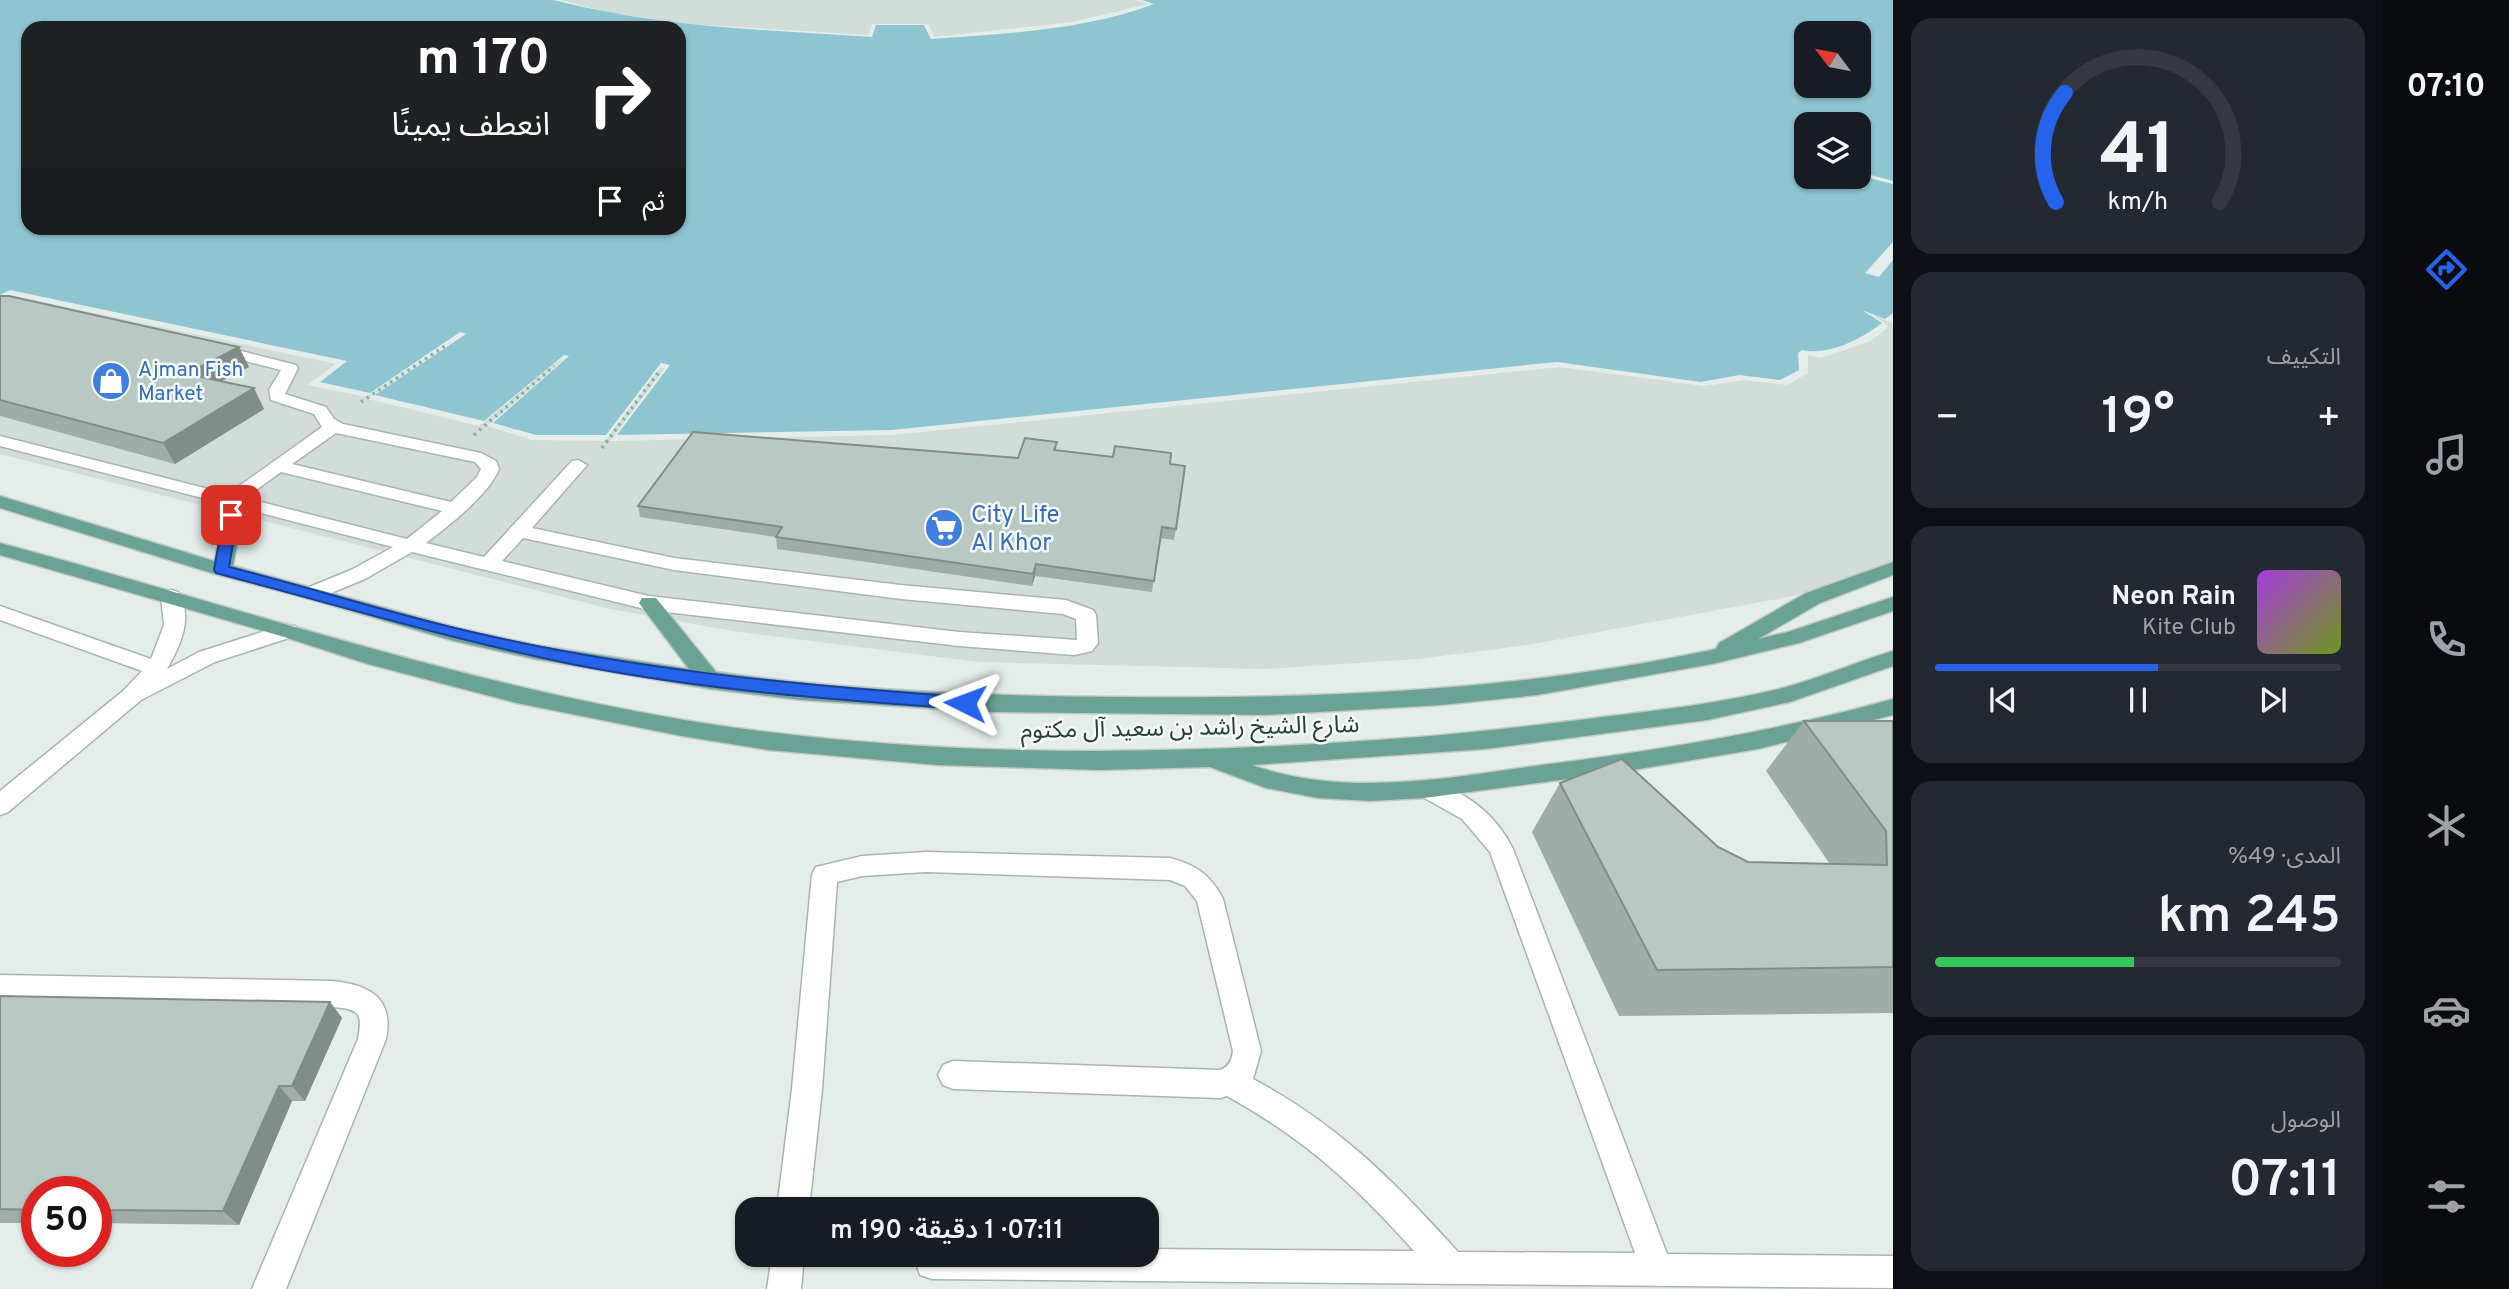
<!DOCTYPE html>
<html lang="ar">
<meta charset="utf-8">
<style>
:root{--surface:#171b24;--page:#242831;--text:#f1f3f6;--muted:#9ea1a6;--line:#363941;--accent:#2563eb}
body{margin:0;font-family:Overpass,"Noto Sans Arabic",sans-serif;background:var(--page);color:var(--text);direction:rtl;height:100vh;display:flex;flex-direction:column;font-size:26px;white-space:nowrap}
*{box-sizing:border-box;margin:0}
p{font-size:23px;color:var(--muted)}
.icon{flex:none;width:38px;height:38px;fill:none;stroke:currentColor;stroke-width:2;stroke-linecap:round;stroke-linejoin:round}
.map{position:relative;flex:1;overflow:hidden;direction:ltr}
.drawer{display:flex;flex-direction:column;gap:18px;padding:18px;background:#0d0f14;width:490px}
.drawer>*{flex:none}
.banner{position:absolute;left:21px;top:21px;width:665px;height:214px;border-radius:21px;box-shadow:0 2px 5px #0004;direction:rtl;background:#202124;color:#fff;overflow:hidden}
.needle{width:46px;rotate:302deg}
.fabs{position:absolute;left:1794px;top:21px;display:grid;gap:14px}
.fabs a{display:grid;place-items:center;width:77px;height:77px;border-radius:14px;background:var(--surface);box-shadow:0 2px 5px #0004;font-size:35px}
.speed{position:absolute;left:21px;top:1176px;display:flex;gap:14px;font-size:35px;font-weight:700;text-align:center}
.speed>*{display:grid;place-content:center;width:91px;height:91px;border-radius:50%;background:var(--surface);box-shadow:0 2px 5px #0004;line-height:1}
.speed .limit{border:10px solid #d22;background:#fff;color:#111}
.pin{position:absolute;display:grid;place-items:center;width:60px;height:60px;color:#fff;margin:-30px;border-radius:14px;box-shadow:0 4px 10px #0006}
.me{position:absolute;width:77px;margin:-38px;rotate:273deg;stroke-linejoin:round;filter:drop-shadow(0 0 5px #0008)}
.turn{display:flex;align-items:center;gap:24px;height:147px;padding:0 21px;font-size:32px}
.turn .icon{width:91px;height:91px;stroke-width:2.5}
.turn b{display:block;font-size:49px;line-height:60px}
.then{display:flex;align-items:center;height:66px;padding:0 21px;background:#0003;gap:14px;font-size:26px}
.big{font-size:52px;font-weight:600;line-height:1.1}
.drawer .tile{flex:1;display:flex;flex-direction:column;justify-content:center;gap:10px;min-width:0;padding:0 24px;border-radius:21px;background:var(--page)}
.drawer .dial{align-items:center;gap:0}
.dial svg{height:182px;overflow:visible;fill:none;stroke:var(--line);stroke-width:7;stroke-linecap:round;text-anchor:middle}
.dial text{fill:var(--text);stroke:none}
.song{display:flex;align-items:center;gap:21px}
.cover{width:84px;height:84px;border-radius:10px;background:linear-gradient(135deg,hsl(280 70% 55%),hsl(80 70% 35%))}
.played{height:7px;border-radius:4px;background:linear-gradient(90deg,var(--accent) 55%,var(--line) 55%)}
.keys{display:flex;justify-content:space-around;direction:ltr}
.heat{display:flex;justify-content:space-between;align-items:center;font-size:38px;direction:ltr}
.charge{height:10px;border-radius:5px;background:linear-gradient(90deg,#34c759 49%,var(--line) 0)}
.trip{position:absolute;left:735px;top:1197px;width:424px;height:70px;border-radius:21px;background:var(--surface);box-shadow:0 2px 5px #0004;font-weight:600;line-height:70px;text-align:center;direction:rtl}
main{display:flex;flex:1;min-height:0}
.menu{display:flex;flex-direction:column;width:126px;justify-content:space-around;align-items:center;background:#090b0e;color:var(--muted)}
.menu .icon{width:49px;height:49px}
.menu .selected{color:var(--accent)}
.menu b{font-size:32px;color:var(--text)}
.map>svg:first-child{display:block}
.built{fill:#d2ddd9}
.water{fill:#8ec5d1;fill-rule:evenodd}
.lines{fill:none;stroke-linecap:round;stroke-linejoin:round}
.minor-casing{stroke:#a7b5b0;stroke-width:3}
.major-casing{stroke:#c2c9c7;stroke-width:3}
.path{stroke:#85b0a4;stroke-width:3.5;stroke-dasharray:2.5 4.5;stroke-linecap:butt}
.minor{fill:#fff;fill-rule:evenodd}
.major{fill:#6aa295;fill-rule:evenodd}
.wall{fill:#9faca8}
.shaded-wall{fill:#828c88}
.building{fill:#b9c8c3;stroke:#828c88;stroke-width:2}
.route{fill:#2563eb;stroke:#184099;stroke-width:2}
.labels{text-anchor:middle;stroke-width:5;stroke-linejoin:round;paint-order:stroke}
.far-shop-label{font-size:21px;fill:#366cbe;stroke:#f5faf7;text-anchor:start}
.shop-label{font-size:24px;fill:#366cbe;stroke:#f5faf7;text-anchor:start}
.street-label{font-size:24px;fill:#243f38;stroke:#f5faf7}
</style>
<main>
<nav class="menu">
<b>07:10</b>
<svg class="icon selected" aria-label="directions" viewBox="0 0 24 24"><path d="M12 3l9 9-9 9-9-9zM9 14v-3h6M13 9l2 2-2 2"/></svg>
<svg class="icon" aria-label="music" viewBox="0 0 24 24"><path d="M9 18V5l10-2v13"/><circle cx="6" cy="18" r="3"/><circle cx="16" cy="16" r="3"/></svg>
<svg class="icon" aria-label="phone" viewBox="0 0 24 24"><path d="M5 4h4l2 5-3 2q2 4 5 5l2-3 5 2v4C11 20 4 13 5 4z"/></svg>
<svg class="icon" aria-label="climate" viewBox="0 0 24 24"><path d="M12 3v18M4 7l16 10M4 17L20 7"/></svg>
<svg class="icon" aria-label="car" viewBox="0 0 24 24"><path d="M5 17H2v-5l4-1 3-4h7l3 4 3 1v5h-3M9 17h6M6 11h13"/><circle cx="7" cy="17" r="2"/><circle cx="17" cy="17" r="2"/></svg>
<svg class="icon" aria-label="filters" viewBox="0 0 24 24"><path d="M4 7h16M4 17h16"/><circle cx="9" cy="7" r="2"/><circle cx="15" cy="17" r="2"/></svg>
</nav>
<section class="drawer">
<div class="tile dial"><svg viewBox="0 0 100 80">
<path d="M14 69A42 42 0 1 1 86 69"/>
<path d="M14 69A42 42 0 0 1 18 21" stroke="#2563eb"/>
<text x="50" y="56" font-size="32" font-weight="700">41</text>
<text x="50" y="72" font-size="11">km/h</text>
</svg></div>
<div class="tile"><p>التكييف</p>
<div class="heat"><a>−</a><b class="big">19°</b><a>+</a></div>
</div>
<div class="tile">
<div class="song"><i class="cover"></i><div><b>Neon Rain</b><p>Kite Club</p></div></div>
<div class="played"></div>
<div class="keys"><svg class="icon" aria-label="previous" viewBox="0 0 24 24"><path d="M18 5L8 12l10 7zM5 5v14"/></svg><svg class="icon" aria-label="pause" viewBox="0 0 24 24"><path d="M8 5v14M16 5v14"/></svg><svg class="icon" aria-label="next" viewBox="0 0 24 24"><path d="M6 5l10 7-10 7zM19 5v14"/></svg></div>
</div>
<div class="tile"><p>المدى · 49%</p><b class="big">245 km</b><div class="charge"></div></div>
<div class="tile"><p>الوصول</p><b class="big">07:11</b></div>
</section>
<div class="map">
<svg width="1893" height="1289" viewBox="0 0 1893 1289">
<rect width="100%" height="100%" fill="#e4ede9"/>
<path class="built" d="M561,0H1135L1148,4L1073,22L935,37L928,24H872L868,35L691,24L610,13Z
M9,295L336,364L307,385L366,397L460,336L368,399L479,426L561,359L563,360L487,426L532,440L605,441L660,368H665L610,441L892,435L1560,367L1705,386L1744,380L1787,385L1808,373V355L1821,358L1871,341L1889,326L1870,313L1893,324V563L1793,596L1528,645L1418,659L1265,669L978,662L733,631L610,609L0,454V299Z"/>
<path class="water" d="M0,0H553C658,27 764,30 872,37L876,25H924L931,39C1004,34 1085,30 1154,4L1142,0H1893V181L1871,175L1869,178L1893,184V242L1865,273L1879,277L1893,260V313L1885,319L1862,310L1882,323C1861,339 1829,356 1802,350L1798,353L1799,370L1780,380L1739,375L1701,382L1557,362L891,430L617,435L670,365L661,363L606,435H536L493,423L569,356L564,355L484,421L375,395L466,334L460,332L370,393L320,382L347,361L10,290L0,295ZM28,28H679V228H28ZM1806,33H1858V86H1806ZM1806,124H1858V177H1806Z"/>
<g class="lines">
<defs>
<path id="minor" d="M218,345L296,365L298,368L285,394L326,407L334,419L343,424L481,453L496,461L499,469C488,496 448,526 426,543L484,557L572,461L578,460L587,465L532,528L674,558L901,585L1066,600L1093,610L1096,615L1098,643L1092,651L1074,655L959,646L649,610L412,552L365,579L314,600L307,598L304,593L307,588L351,570L393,547L0,446V436L228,494L322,427L314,414L271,400L269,390L281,370L213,353L210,350L213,347ZM336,433L475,462L481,469L477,477L451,502L292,464ZM281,472L442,511L407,539L245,498ZM523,538L674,570L901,599L1063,614L1076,619L1077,640L959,632L649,596L502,561Z
M171,590L178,592C194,618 180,646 167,669L199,652L281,626H295L298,631L295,636L215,662L141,700L8,812L0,815V791L123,691L142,671L0,620V606L151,659L164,625L161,597L164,592Z
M1429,780C1466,792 1496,814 1513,849L1667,1254L1893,1256V1288L932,1279L920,1275L916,1263L919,1255H1146V1249L1414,1251C1355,1185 1306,1140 1227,1096L1220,1098L953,1089L943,1085L938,1075L943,1065L953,1061L1220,1070C1229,1067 1232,1060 1233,1051L1197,901L1185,886L1170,880L926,872L862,876L837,882L822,1089L809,1209H777L792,1089L812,874L816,867L862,856L926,852L1170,858C1196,865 1211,875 1223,899L1261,1051L1253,1079C1338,1124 1394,1181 1458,1252L1635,1253L1490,852L1462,819L1421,796L1417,789L1421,782Z
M0,975L333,981C370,985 394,998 386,1039L286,1289H252L358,1039C363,1013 359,1009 333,1007L0,999Z
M772,1255H804L801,1289H767Z"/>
<path id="major" d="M232,493L241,499L239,533L233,566L454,627L535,645L689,669L639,603L642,598H656L716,672C851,691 986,696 1122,697C1321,699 1520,691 1716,649L1719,643L1806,593L1893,562V575L1820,603L1758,639L1788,632L1893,597V611L1799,643L1712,664L1537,695L1441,705L1265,715L989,712L802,700L711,689L535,659L454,641L310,599L215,574L0,508V496L214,561L221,533L223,499Z
M0,543C228,604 451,681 684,720C927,760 1174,756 1418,737C1483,732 1547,724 1611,716C1669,709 1726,702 1783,688C1820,678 1856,662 1893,651V666L1790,702L1707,720L1485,749L1252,765C1345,798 1448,778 1542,765C1661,750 1778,731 1893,699V715L1758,749L1621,772L1424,798L1370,801L1318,798L1266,788L1210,767L1100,770L937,765L769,750L682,736L517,703L368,664L281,636L0,555Z"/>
</defs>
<use href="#minor" class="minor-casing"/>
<use href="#major" class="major-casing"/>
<path class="path" d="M361,402L445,346
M474,435L554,366
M602,448L658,373"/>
<use href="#minor" class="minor"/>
<use href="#major" class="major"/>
</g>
<path class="wall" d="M0,296L239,347L249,367L222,381L264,409L175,464L0,416Z
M1057,442L1056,450L1170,464L1176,529L1174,540L1160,538L1152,592L1035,576L1032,586L777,549L776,537L640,517L638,506L1018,458Z
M1804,721H1893V1013L1619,1016L1532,832L1560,783L1718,847L1748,862L1830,864L1766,771Z
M0,996L330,1002L342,1018L305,1101H292L239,1225L96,1223V1192H37V1223H0Z"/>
<path class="shaded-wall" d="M239,347L249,367L197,394L186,374Z
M254,388L264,409L175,464L163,443Z
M1036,564L1035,576L1032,586L1033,574Z
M330,1002L342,1018L305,1101L292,1086Z
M279,1086L292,1101L239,1225L223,1211Z"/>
<path class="building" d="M0,296H9L239,347L186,374L254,388L163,443L0,400Z
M693,432L1018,458L1025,438L1057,442L1054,450L1113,457L1115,446L1171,453L1170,464L1185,466L1176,529L1162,527L1154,581L1036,564L1033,574L776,537L782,527L638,506Z
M1804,721H1893V967L1657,970L1560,783L1622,759L1718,847L1748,862L1887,865L1886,831Z
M0,996L330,1002L292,1086H279L223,1211L96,1210V1192H37V1210L0,1209Z"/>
<path class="route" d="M231,511L238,515L229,567C305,586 379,610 455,628C623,669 793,685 965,697L974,703L965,709C835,700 704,690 576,665C454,640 336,605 216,573L214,570L224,515Z"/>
<defs>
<symbol id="shop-disc" viewBox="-11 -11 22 22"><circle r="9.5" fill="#3f7fe0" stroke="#f5faf7"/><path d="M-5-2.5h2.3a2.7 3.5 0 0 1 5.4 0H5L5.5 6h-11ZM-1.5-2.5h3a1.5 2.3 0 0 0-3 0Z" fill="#fff"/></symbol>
<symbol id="supermarket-disc" viewBox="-11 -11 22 22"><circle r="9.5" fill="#3f7fe0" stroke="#f5faf7"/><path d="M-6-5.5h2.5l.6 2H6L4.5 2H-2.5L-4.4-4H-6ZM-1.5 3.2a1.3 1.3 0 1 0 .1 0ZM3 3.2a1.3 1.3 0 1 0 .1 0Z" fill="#fff"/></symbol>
</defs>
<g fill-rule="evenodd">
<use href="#shop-disc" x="89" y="359" width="44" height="44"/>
<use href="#supermarket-disc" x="922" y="506" width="44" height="44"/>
</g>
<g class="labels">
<g class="far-shop-label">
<text x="138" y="376">Ajman Fish<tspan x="138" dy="24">Market</tspan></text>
</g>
<g class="shop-label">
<text x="971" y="522">City Life<tspan x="971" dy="28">Al Khor</tspan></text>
</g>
<g class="street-label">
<text transform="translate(1190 727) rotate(-1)" y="8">شارع الشيخ راشد بن سعيد آل مكتوم</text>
</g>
</g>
</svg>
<div class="fabs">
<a><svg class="needle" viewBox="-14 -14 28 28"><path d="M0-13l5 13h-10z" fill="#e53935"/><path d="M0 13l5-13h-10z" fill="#9ea1a6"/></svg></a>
<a><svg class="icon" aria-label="layers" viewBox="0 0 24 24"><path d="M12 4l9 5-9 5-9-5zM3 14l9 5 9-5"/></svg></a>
</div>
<div class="speed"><div class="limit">50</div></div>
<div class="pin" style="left:231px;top:515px;background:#d93025"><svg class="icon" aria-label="arrive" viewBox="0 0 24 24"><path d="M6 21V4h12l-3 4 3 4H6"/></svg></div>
<svg class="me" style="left:965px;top:703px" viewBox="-20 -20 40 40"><path d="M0-17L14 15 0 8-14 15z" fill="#2563eb" stroke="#fff" stroke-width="4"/></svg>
<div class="trip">07:11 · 1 دقيقة · 190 m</div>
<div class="banner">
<div class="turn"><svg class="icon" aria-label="right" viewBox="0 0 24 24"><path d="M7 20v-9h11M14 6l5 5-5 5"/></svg><div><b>170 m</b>انعطف يمينًا</div></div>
<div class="then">ثم<svg class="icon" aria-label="arrive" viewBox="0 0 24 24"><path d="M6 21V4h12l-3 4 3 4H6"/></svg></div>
</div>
</div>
</main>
